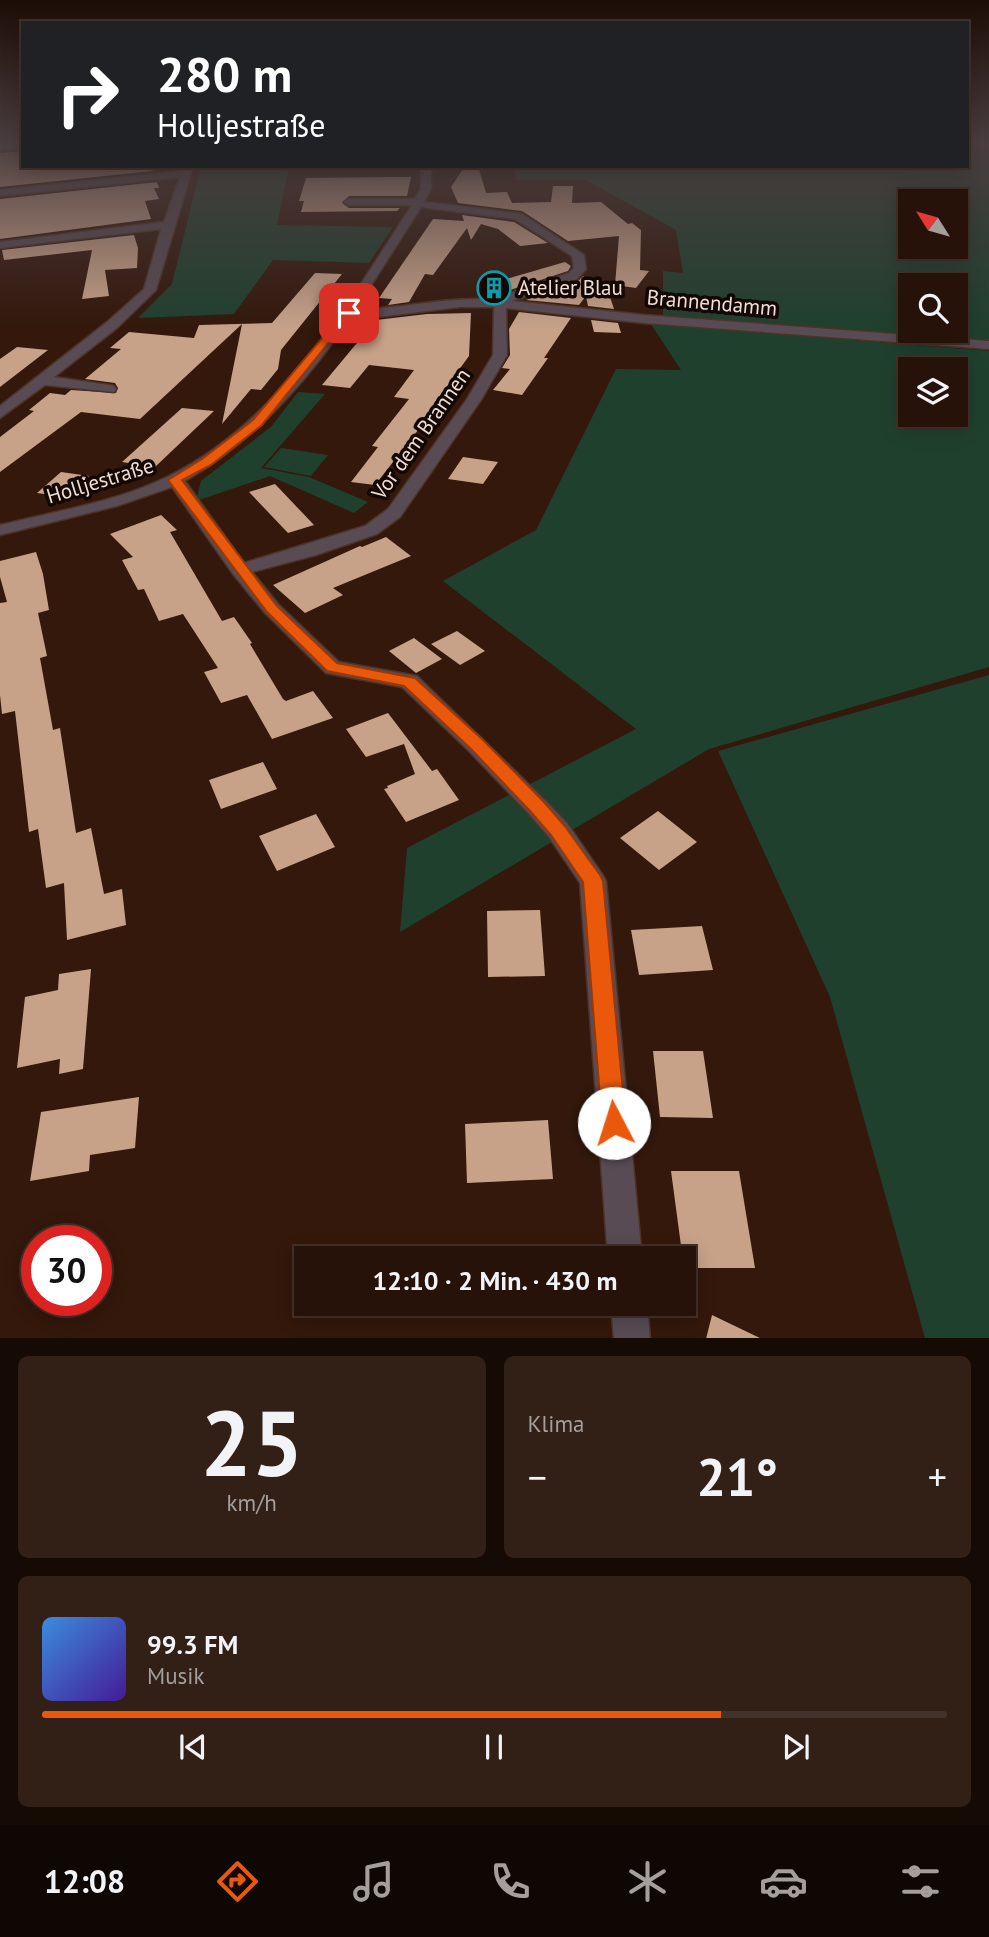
<!DOCTYPE html>
<html lang="de">
<meta charset="utf-8">
<style>
:root{--surface:#261208;--page:#322016;--text:#f1f3f6;--muted:#a49e9c;--line:#423229;--accent:#ea580c}
body{margin:0;font-family:"PT Sans",sans-serif;background:var(--page);color:var(--text);height:100vh;display:flex;flex-direction:column;font-size:26px;white-space:nowrap}
*{box-sizing:border-box;margin:0}
p{font-size:23px;color:var(--muted)}
.icon{flex:none;width:38px;height:38px;fill:none;stroke:currentColor;stroke-width:2;stroke-linecap:round;stroke-linejoin:round}
.map{position:relative;height:1338px;overflow:hidden}
.sheet{display:flex;flex-direction:column;gap:18px;padding:18px;background:#150a04;flex:1}
.sheet>*{flex:none}
.hud{position:absolute;left:21px;top:21px;width:948px;height:147px;border-radius:0px;box-shadow:0 4px 18px #0003,0 0 0 2px var(--line);background:#202124;color:#fff;overflow:hidden}
.needle{width:46px;rotate:307deg}
.tools{position:absolute;left:898px;top:189px;display:grid;gap:14px}
.tools a{display:grid;place-items:center;width:70px;height:70px;border-radius:0px;background:var(--surface);box-shadow:0 4px 18px #0003,0 0 0 2px var(--line);font-size:35px}
.speed{position:absolute;left:21px;top:1225px;display:flex;gap:14px;font-size:35px;font-weight:700;text-align:center}
.speed>*{display:grid;place-content:center;width:91px;height:91px;border-radius:50%;background:var(--surface);box-shadow:0 4px 18px #0003,0 0 0 2px var(--line);line-height:1}
.speed .limit{border:10px solid #d22;background:#fff;color:#111}
.pin{position:absolute;display:grid;place-items:center;width:60px;height:60px;color:#fff;margin:-30px;border-radius:14px;box-shadow:0 4px 10px #0006}
.me{position:absolute;width:77px;margin:-38px;rotate:355deg;stroke-linejoin:round;filter:drop-shadow(0 0 5px #0008)}
.turn{display:flex;align-items:center;gap:24px;height:147px;padding:0 21px;font-size:32px}
.turn .icon{width:91px;height:91px;stroke-width:2.5}
.turn b{display:block;font-size:49px;line-height:60px}
.big{font-size:52px;font-weight:800;line-height:1.1}
.sheet .tile{flex:1;display:flex;flex-direction:column;justify-content:center;gap:10px;min-width:0;padding:0 24px;border-radius:10px;background:var(--page)}
.sheet .dial{align-items:center;gap:0}
.dial b{font-size:91px;line-height:1}
.song{display:flex;align-items:center;gap:21px}
.cover{width:84px;height:84px;border-radius:10px;background:linear-gradient(135deg,hsl(210 70% 55%),hsl(260 70% 35%))}
.played{height:7px;border-radius:4px;background:linear-gradient(90deg,var(--accent) 75%,var(--line) 75%)}
.keys{display:flex;justify-content:space-around;direction:ltr}
.heat{display:flex;justify-content:space-between;align-items:center;font-size:38px;direction:ltr}
.sheet .tiles{flex:1;display:grid;gap:18px;grid-template-columns:1fr 1fr}
.tile:last-child{grid-column:span 2}
.trip{position:absolute;left:294px;top:1246px;width:402px;height:70px;border-radius:0px;background:var(--surface);box-shadow:0 4px 18px #0003,0 0 0 2px var(--line);font-weight:800;line-height:70px;text-align:center}
.tab-bar{display:flex;height:112px;justify-content:space-around;align-items:center;background:#0f0703;color:var(--muted)}
.tab-bar .icon{width:49px;height:49px}
.tab-bar .on{color:var(--accent)}
.tab-bar b{font-size:32px;color:var(--text)}
.map>svg:first-child{display:block}
.green{fill:#20402e;fill-rule:evenodd}
.building{fill:#c7a289}
.lines{fill:none;stroke-linecap:round;stroke-linejoin:round}
.minor-casing{stroke:#4d3327;stroke-width:3}
.secondary-casing{stroke:#4d3327;stroke-width:3}
.minor{fill:#584b54;fill-rule:evenodd}
.secondary{fill:#786371;fill-rule:evenodd}
.route{fill:#ea580c;stroke:#983908;stroke-width:2}
.labels{text-anchor:middle;stroke-width:7;stroke-linejoin:round;paint-order:stroke}
.far-poi-label{font-size:21px;fill:#efdcd3;stroke:#130703;text-anchor:start}
.far-street-label{font-size:21px;fill:#efdcd3;stroke:#130703}
</style>
<div class="map">
<svg width="989" height="1339" viewBox="0 0 989 1339">
<rect width="100%" height="100%" fill="#33180b"/>
<path class="green" d="M968,142H989V342L663,316V271L683,273L676,230L586,180H516L514,166H968ZM910,201H956V247H910ZM910,285H956V331H910Z
M201,166H289L277,225L393,227L369,263L273,260L234,314L138,318L172,284Z
M651,324L989,351V667L709,749L400,932L407,848L636,729L443,581L536,530L616,369L681,370ZM910,369H956V415H910Z
M298,392L325,394L261,468L309,477L368,502L354,513L270,476L196,501L201,481L271,427Z
M281,448L328,455L311,476L264,467Z
M989,675V1338H925L830,997L718,751Z"/>
<path class="building" d="M23,151V166H151L153,171L0,187V153Z
M465,166H478L486,193L507,192L512,203L551,202L553,186H573L572,203L601,202L628,224L632,223L641,230L640,270L649,271L636,288L615,285L619,236L568,241L522,211L458,203L451,187Z
M392,177H411L407,196H349L342,203L349,208H400L397,211L301,212L304,201H299L306,178Z
M157,182L159,188H154L159,199L145,201L151,219L0,239V199Z
M462,215L514,222L548,243L520,246L498,229L481,224L471,240L467,228L433,275L425,274L409,302L388,305L392,299L379,298L433,219L464,221Z
M134,235L138,248L137,268L105,270L109,296L82,299L92,250L4,260L2,250Z
M565,262L571,266L568,271L510,290L493,291L492,283Z
M315,273L342,274L281,350L278,369L261,390L251,389L222,424L242,324L140,419L81,412L0,472V437L34,411L29,410L50,393L65,395L71,390L116,393L118,388L115,383L85,379L121,349L110,348L129,332L194,338L199,325L272,323Z
M583,276L591,282H605L614,309L588,306L586,296L579,305L526,300L578,281Z
M519,312L571,318L544,358H548L522,395L493,390L510,369L502,368L510,355L509,329Z
M471,313L469,356L429,411H433L375,485L351,482L378,447L372,446L409,399L394,397L414,370L369,365L350,388L322,385L376,320L427,314Z
M591,320L618,323L621,333L594,332Z
M17,347L48,350L0,387V359Z
M182,408L214,411L155,467L122,462Z
M463,457L498,462L483,484L448,479Z
M61,472L89,476L66,497L37,493Z
M275,484L314,525L288,533L249,492Z
M161,515L177,530L170,532L222,621L234,617L252,643L250,644L283,699L286,701L313,691L333,718L272,739L247,695L221,703L204,672L218,668L183,614L159,621L144,589L138,590L122,560L133,557L110,534Z
M386,537L411,556L333,588L343,595L305,613L273,585L360,546L362,547Z
M36,552L43,574L49,610L38,613L47,656L40,658L53,730L60,728L76,833L91,828L104,894L122,889L126,925L67,940L64,883L46,888L38,829L29,832L15,711L2,714L0,695V603L7,602L0,577V561Z
M457,631L485,651L460,665L431,644Z
M414,638L442,659L416,673L389,651Z
M388,713L432,771L437,769L459,800L406,822L384,789L388,788L387,786L415,774L404,744L366,757L346,729Z
M263,762L277,789L221,809L209,780Z
M658,811L697,842L659,870L620,838Z
M316,814L335,847L277,871L259,836Z
M540,910L545,976L488,977L487,911Z
M702,926L713,970L639,975L631,930Z
M91,969L83,1069L59,1074L60,1059L17,1068L25,997L58,990L59,974Z
M653,1051H703L713,1118L660,1117Z
M139,1097L135,1148L90,1155L89,1171L30,1181L41,1112Z
M548,1120L553,1179L467,1183L465,1124Z
M671,1171H739L755,1268H684Z
M712,1315L762,1339H706Z"/>
<g class="lines">
<defs>
<path id="minor" d="M183,166H193L156,290L117,328L54,377L109,385L114,386L116,389L114,392L45,385L0,418V406L107,322L144,289L161,229L0,248V242L164,222L180,177L0,196V190L182,171Z
M421,166H431V188L424,202L522,214L584,255L586,269L577,279L512,301L644,315L989,341V349L644,323L506,308L507,355L481,400L400,517L377,534L316,555L252,572L279,605L339,662L417,676L546,801L567,823L602,874L606,881L642,1258H608L580,883L549,837L528,813L469,751L402,687L326,673L265,613L233,574L172,487L117,506L0,535V525C56,511 117,502 169,476C280,421 347,305 412,205H349L344,202L349,199H415L421,188ZM421,207L515,219L572,256L574,268L569,273L502,296L500,300C452,295 404,309 356,309ZM460,307H494L493,355L467,399L388,509L365,526L244,563L185,481C254,441 306,383 351,317H378Z
M611,1304H647L650,1339H614Z"/>
<path id="secondary" d="M23,142V148L0,150V144Z"/>
</defs>
<use href="#minor" class="minor-casing"/>
<use href="#secondary" class="secondary-casing"/>
<use href="#minor" class="minor"/>
<use href="#secondary" class="secondary"/>
</g>
<linearGradient id="sky" x2="0" y2="1"><stop stop-color="#1c0d06"/><stop offset="0.43" stop-color="#4a3d3f"/><stop offset="1" stop-color="#4a3d3f" stop-opacity="0"/></linearGradient>
<rect width="989" height="329" fill="url(#sky)"/>
<path class="route" d="M345,311L353,313L262,425L211,465L182,480L277,606L337,663L415,678L483,740L544,802L564,825L600,875L603,881L626,1123L622,1131L614,1135L605,1131L602,1123L583,882L551,835L531,812L471,749L404,686L327,671L267,612L168,480L202,459L253,420Z"/>
<defs>
<symbol id="building-ring" viewBox="-11 -11 22 22"><circle r="9.5" fill="#130703" stroke="#0f9aa8" stroke-width="1.5"/><path d="M-4-6H4V6H1V3H-1V6H-4ZM-2.5-4.3h1.7v1.8h-1.7ZM.8-4.3h1.7v1.8H.8ZM-2.5-1h1.7V.8h-1.7ZM.8-1h1.7V.8H.8Z" fill="#0f9aa8"/></symbol>
</defs>
<g fill-rule="evenodd">
<use href="#building-ring" x="475" y="269" width="38" height="38"/>
</g>
<g class="labels">
<g class="far-poi-label">
<text x="518" y="295">Atelier Blau</text>
</g>
<g class="far-street-label">
<text transform="translate(712 303) rotate(5)" y="7">Brannendamm</text>
<text transform="translate(421 434) rotate(-55)" y="7">Vor dem Brannen</text>
<text transform="translate(100 481) rotate(-17)" y="7">Holljestraße</text>
</g>
</g>
</svg>
<div class="tools">
<a><svg class="needle" viewBox="-14 -14 28 28"><path d="M0-13l5 13h-10z" fill="#e53935"/><path d="M0 13l5-13h-10z" fill="#a49e9c"/></svg></a>
<a><svg class="icon" aria-label="search" viewBox="0 0 24 24"><circle cx="10" cy="10" r="6"/><path d="M15 15l6 6"/></svg></a>
<a><svg class="icon" aria-label="layers" viewBox="0 0 24 24"><path d="M12 4l9 5-9 5-9-5zM3 14l9 5 9-5"/></svg></a>
</div>
<div class="speed"><div class="limit">30</div></div>
<div class="pin" style="left:349px;top:313px;background:#d93025"><svg class="icon" aria-label="arrive" viewBox="0 0 24 24"><path d="M6 21V4h12l-3 4 3 4H6"/></svg></div>
<svg class="me" style="left:614px;top:1123px" viewBox="-20 -20 40 40"><circle r="19" fill="#fff"/><path d="M0-13L10 11 0 6-10 11z" fill="#ea580c"/></svg>
<div class="trip">12:10 · 2 Min. · 430 m</div>
<div class="hud">
<div class="turn"><svg class="icon" aria-label="right" viewBox="0 0 24 24"><path d="M7 20v-9h11M14 6l5 5-5 5"/></svg><div><b>280 m</b>Holljestraße</div></div>
</div>
</div>
<section class="sheet">
<div class="tiles">
<div class="tile dial"><b>25</b><p>km/h</p></div>
<div class="tile"><p>Klima</p>
<div class="heat"><a>−</a><b class="big">21°</b><a>+</a></div>
</div>
<div class="tile">
<div class="song"><i class="cover"></i><div><b>99.3 FM</b><p>Musik</p></div></div>
<div class="played"></div>
<div class="keys"><svg class="icon" aria-label="previous" viewBox="0 0 24 24"><path d="M18 5L8 12l10 7zM5 5v14"/></svg><svg class="icon" aria-label="pause" viewBox="0 0 24 24"><path d="M8 5v14M16 5v14"/></svg><svg class="icon" aria-label="next" viewBox="0 0 24 24"><path d="M6 5l10 7-10 7zM19 5v14"/></svg></div>
</div>
</div>
</section>
<nav class="tab-bar">
<b>12:08</b>
<svg class="icon on" aria-label="directions" viewBox="0 0 24 24"><path d="M12 3l9 9-9 9-9-9zM9 14v-3h6M13 9l2 2-2 2"/></svg>
<svg class="icon" aria-label="music" viewBox="0 0 24 24"><path d="M9 18V5l10-2v13"/><circle cx="6" cy="18" r="3"/><circle cx="16" cy="16" r="3"/></svg>
<svg class="icon" aria-label="phone" viewBox="0 0 24 24"><path d="M5 4h4l2 5-3 2q2 4 5 5l2-3 5 2v4C11 20 4 13 5 4z"/></svg>
<svg class="icon" aria-label="climate" viewBox="0 0 24 24"><path d="M12 3v18M4 7l16 10M4 17L20 7"/></svg>
<svg class="icon" aria-label="car" viewBox="0 0 24 24"><path d="M5 17H2v-5l4-1 3-4h7l3 4 3 1v5h-3M9 17h6M6 11h13"/><circle cx="7" cy="17" r="2"/><circle cx="17" cy="17" r="2"/></svg>
<svg class="icon" aria-label="filters" viewBox="0 0 24 24"><path d="M4 7h16M4 17h16"/><circle cx="9" cy="7" r="2"/><circle cx="15" cy="17" r="2"/></svg>
</nav>
